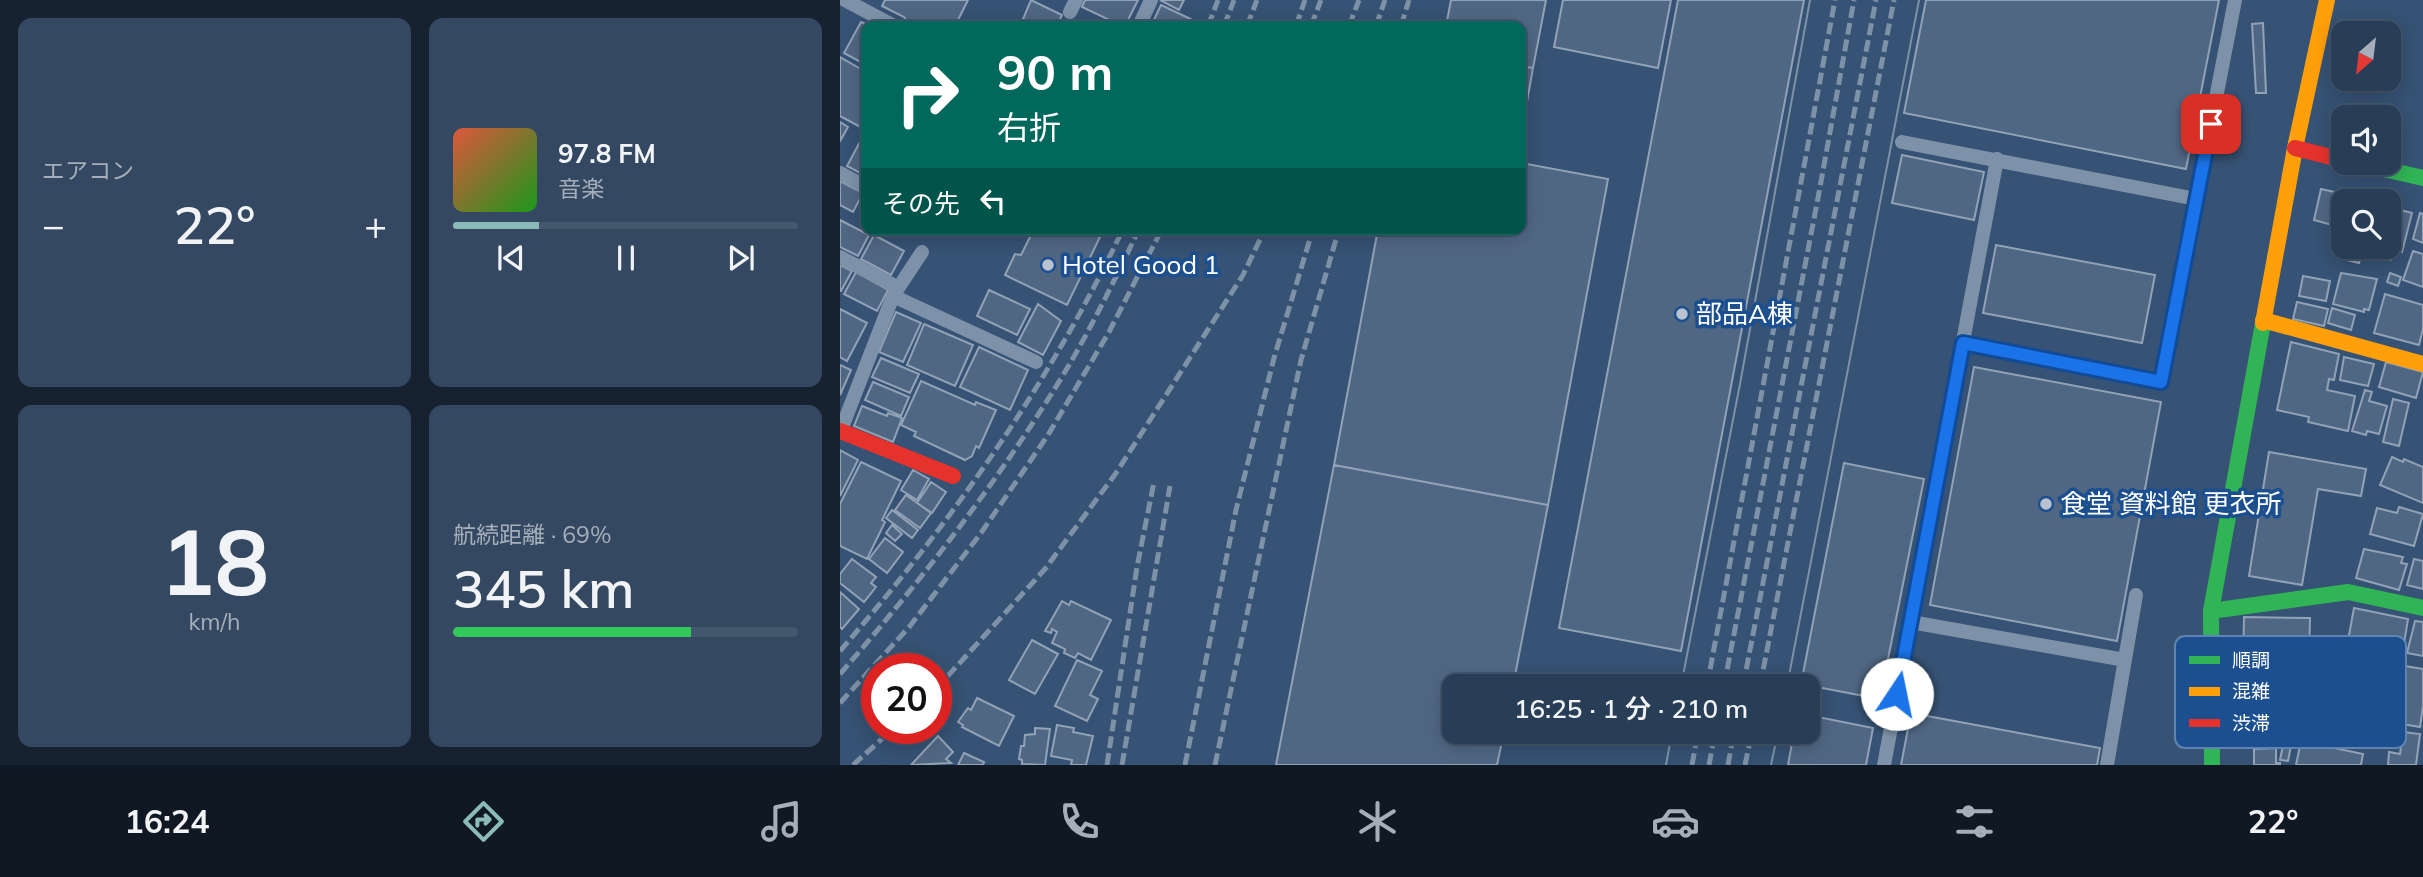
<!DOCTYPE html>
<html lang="ja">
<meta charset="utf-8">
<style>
:root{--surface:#283e57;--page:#344961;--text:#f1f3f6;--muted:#a5aeba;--line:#44576d;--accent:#8bbbb9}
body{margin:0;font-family:Mulish,"Noto Sans JP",sans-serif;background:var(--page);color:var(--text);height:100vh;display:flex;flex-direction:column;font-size:26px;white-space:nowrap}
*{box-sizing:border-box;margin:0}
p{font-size:23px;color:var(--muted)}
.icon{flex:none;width:38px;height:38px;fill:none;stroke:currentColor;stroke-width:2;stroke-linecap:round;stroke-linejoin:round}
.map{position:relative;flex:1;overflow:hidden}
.side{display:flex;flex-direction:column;gap:18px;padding:18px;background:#162230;width:840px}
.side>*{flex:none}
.hud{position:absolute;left:21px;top:21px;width:665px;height:214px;border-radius:14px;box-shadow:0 4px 18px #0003,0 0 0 2px var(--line);background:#00695c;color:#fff;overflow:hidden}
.needle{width:46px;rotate:208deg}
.fabs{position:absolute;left:1491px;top:21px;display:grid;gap:14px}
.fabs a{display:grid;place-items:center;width:70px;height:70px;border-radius:14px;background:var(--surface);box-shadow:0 4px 18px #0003,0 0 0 2px var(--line);font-size:35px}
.speed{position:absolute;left:21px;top:653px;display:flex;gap:14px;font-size:35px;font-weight:700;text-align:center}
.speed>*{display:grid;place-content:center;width:91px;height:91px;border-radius:50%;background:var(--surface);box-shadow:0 4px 18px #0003,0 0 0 2px var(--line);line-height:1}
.speed .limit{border:10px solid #d22;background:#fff;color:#111}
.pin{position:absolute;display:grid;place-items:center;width:60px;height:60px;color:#fff;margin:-30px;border-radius:14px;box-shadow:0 4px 10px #0006}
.me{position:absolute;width:77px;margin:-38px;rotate:11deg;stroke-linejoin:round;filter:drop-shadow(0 0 5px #0008)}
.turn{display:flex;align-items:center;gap:24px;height:147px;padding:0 21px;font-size:32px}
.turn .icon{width:91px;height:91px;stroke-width:2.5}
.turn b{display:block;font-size:49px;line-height:60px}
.then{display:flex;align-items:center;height:66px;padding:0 21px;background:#0003;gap:14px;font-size:26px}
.big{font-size:52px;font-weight:600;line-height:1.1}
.side .widget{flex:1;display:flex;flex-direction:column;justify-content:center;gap:10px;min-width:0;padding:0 24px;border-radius:14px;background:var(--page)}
.side .dial{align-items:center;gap:0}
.dial b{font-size:91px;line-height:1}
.song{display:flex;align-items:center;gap:21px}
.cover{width:84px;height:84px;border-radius:10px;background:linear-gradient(135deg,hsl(10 70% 55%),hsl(120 70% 35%))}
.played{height:7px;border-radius:4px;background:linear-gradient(90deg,var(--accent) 25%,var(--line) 25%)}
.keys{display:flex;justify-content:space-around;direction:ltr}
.heat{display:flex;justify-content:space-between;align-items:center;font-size:38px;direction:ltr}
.charge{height:10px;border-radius:5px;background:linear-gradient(90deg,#34c759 69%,var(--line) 0)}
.side .tiles{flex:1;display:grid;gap:18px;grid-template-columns:repeat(2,1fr)}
.trip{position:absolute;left:602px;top:674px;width:378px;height:70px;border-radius:14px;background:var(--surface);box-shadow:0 4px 18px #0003,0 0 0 2px var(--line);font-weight:600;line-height:70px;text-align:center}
.tab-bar{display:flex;height:112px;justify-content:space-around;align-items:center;background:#101923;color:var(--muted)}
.tab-bar .icon{width:49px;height:49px}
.tab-bar .active{color:var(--accent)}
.tab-bar b{font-size:32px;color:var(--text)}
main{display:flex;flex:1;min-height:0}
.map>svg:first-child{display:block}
.building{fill:#506783;stroke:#92a2b6;stroke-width:2}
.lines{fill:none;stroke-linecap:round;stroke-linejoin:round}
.lane{stroke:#7d92a8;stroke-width:14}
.fast{stroke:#30b455;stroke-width:16}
.slow{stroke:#ff9f0a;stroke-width:16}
.jam{stroke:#e5322d;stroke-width:16}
.tram{stroke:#7e92a7;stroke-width:2}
.rail{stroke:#7e92a7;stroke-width:5;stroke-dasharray:12 5;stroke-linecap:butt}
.route-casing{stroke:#114b97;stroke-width:18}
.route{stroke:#1a73e8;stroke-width:12}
.poi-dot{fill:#b9c2ce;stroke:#1b4f8f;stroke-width:2.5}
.labels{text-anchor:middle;stroke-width:7;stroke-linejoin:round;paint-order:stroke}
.poi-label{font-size:26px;fill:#fff;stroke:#1b4f8f;text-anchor:start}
.key{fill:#1b4f8f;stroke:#5f84b1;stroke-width:2}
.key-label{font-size:19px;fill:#fff}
</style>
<main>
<section class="side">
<div class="tiles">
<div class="widget"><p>エアコン</p>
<div class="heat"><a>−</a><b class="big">22°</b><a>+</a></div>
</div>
<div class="widget">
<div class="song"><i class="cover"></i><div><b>97.8 FM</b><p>音楽</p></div></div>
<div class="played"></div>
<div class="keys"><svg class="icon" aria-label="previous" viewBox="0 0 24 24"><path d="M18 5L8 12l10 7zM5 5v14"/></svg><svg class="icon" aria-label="pause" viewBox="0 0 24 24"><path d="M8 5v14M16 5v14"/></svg><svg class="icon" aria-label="next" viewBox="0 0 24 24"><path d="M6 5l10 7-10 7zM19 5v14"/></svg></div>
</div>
<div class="widget dial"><b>18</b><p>km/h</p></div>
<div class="widget"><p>航続距離 · 69%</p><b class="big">345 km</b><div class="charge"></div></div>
</div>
</section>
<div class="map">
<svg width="1583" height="765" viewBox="0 0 1583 765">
<rect width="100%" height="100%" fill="#365274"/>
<path class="building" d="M45,0H128L115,26H70L64,17L42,6Z
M191,0L222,15L217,26H186L188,22L183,19Z
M245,0H298L287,22L282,20L280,25L242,7Z
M320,0H344L339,10Z
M611,0H706L693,68L681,66V26H606Z
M723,0H831L818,68L714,47Z
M838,0H964L841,651L719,628Z
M1086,0H1379L1346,169L1064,113Z
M321,5L359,23L358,26H311Z
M21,22L30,26H26V65L4,53Z
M1423,23L1426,93H1416L1412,24Z
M0,57L26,72V130L0,116Z
M681,66L693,68L682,130H681Z
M0,122L8,127L0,141Z
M22,138L26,140V176L7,166Z
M1062,155L1144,172L1134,220L1052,203Z
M681,163L768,179L708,505L494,465L538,229H681Z
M0,181L23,193L13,212L0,205Z
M1481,189L1513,196L1512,201H1503V228L1474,220Z
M1549,207L1572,213L1562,252L1553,250L1551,260L1530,255L1532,247H1549Z
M1580,213L1583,214V243L1573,239Z
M0,220L29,235L18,256L0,247Z
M191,229H244L260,237L227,305L165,275L175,254L181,255L192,233L189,232Z
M34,235L64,251L51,275L21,259Z
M1156,245L1315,275L1302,343L1143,313Z
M1506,249L1522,253L1519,263L1503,259Z
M1573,251L1583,254V287L1563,280Z
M0,265L12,271L1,291H0Z
M16,272L48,290L37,311L4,294Z
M1501,273L1537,279L1529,310L1524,309V312L1493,304Z
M1550,273L1561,277L1558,286L1547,282Z
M1463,276L1490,281L1486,301L1459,296Z
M149,290L190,309L177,335L137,316Z
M1545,294L1583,305V329L1579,345L1534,333Z
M1457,302L1488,309L1484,326L1453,319Z
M198,304L221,321L203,355L178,342Z
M1492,308L1515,315L1511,330L1488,323Z
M0,309L27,323L7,361L0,357Z
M56,312L81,323L63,362L39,352Z
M84,324L133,345L115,386L67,365Z
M1451,342L1499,354L1494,380L1489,379L1487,390L1515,396L1508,431L1468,422L1469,417L1437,410Z
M139,347L188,370L170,410L120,387Z
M1504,357L1534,364L1528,386L1500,380Z
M41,358L79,374L70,393L32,377Z
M1546,362L1583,372L1576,398L1539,387Z
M0,365L11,370L0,395Z
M1134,367L1321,402L1277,641L1090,605Z
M81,381L135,405L136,402L156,410L139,448L136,446L132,456L125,460L74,436L76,432L61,425Z
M33,382L69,397L61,416L25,400Z
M1525,390L1532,392L1529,401L1547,406L1539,434L1527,431L1526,435L1512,431Z
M1553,399L1569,403L1559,446L1543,442Z
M22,406L47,416L48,413L62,418L53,442L14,426Z
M0,450L18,460L0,496Z
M1429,452L1526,469L1521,496L1478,489L1462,585L1409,576Z
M1552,457L1563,462L1564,459L1583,467V503L1540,485Z
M21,462L61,481L42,520L45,522L27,559L0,546V504Z
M1004,463L1084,479L1040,699L961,684Z
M494,465L708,505L673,686H614V732H664L657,765H436Z
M73,470L89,479L77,500L61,490Z
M91,482L106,492L92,513L77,503Z
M66,495L91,513L80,528L55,510Z
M1559,507L1583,514L1574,546L1530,534L1537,508L1557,513Z
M52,510L78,530L72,538L46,518Z
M52,525L62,534L55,541L46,533Z
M45,538L63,552L47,573L29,559Z
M1524,549L1563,557L1561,563L1567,564L1559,590L1516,578Z
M12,559L36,577L31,583L36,587L24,602L0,583V574Z
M1574,559L1583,561V589L1567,585Z
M0,592L19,609L2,629L0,627Z
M222,601L229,605L231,601L271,620L251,660L238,653L235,658L224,653L225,649L212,643L217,632L212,629L211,633L205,631Z
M1514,608L1568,619L1562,656L1507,646Z
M1404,617L1470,618L1469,660L1430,659V664H1403Z
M1575,621L1583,622V656L1567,653Z
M192,640L218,654L195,694L169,680Z
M237,660L262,671L250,695L258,699L247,721L215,706Z
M1565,666L1583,669V706L1580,727L1556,723Z
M137,698L174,716L159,746L122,727L123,725L118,722L128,708L131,710Z
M1071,713L1260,748L1257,765H1061Z
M968,715L1033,728L1026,765H948L954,732H968Z
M217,725L234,728L233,732L253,736L246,765H231L232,760L211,756Z
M195,728L210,729L205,765L182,764V760L179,759L181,746H184L185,735L195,734Z
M1563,732L1580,734L1576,765H1548L1549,752L1560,754Z
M98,736L113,752L106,759L111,763L71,765Z
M1444,740L1452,741L1448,761L1440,760Z
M1461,741L1523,754L1521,765H1456Z
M1436,748V763H1440V765H1414V749Z
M124,753L144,762L143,765H118Z"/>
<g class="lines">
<path class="lane" d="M5,0L54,26
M230,12L236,0
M299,26L311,0
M1062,142L1356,199
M0,173L26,187
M0,257L57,287
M53,296L196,362
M1123,343L1321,382L1395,0
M1,430L53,296L82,252
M1071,622L1285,660
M1044,765L1157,159
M1267,765L1296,595"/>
<path class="fast" d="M1517,163L1583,178
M1371,611L1508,592L1583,608
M1372,765L1371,611L1423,323"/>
<path class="slow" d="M1423,320L1583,364
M1423,323L1455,148L1487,0"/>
<path class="jam" d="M1455,148L1503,160
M0,431L113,476"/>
<path class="tram" d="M841,686L900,384L970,0
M947,686L1079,0
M826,765L832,732
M931,765L938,732"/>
<path class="rail" d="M368,26L378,0
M384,26L394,0
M407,26L417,0
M456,26L465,0
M471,26L481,0
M509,26L519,0
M536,26L545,0
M561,26L569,0
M0,651C111,523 210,383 283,229
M0,674C73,590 143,501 203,407C240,351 270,290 299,229
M867,686L995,0
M884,686L978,198L1014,0
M903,686L1036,0
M920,686L1054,0
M96,689L205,569L276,473L403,275L425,229
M0,703L70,626L141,533L208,435L269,332L322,229
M13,765L54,728
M267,765L297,567L314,482
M282,765L330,486
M345,765L396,510L434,358L473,229
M375,765L461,360L499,229
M852,765L858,732
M869,765L875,732
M888,765L894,732
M905,765L912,732"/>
</g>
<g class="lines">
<defs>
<path id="route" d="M1057,694L1123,343L1321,382L1371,124"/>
</defs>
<use href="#route" class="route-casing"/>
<use href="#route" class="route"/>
</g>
<g class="poi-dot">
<circle cx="208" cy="265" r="7"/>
<circle cx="842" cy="314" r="7"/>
<circle cx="1206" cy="504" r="7"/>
</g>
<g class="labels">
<g class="poi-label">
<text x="222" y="274">Hotel Good 1</text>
<text x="856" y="323">部品A棟</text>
<text x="1220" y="513">食堂 資料館 更衣所</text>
</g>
</g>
<rect x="1335" y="636" width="231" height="112" rx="10" class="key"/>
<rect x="1349" y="656" width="31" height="8" fill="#30b455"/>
<rect x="1349" y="687" width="31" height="9" fill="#ff9f0a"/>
<rect x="1349" y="719" width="31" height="8" fill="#e5322d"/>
<g class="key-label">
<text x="1392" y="667">順調</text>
<text x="1392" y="698">混雑</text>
<text x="1392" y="730">渋滞</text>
</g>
</svg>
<div class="fabs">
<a><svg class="needle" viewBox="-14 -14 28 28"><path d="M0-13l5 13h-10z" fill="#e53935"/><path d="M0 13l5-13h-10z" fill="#a5aeba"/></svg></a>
<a><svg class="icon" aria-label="sound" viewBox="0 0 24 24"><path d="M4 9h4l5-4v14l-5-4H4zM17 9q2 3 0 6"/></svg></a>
<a><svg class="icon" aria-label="search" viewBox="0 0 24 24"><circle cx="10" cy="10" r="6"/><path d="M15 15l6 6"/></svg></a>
</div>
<div class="speed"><div class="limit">20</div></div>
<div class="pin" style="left:1371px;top:124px;background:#d93025"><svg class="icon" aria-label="arrive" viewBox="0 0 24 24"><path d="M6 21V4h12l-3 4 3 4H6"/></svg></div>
<svg class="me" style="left:1057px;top:694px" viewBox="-20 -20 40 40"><circle r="19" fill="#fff"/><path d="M0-13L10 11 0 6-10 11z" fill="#1a73e8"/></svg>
<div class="trip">16:25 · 1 分 · 210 m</div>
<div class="hud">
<div class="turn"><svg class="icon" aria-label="right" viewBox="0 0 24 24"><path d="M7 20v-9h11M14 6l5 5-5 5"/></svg><div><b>90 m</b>右折</div></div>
<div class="then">その先<svg class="icon" aria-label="left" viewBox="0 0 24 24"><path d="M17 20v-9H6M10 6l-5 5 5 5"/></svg></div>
</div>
</div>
</main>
<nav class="tab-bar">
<b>16:24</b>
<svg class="icon active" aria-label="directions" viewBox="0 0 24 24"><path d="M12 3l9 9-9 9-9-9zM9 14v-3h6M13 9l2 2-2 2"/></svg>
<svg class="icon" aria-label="music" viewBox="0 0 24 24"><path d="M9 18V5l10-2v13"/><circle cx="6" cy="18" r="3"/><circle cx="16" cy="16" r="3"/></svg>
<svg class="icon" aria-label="phone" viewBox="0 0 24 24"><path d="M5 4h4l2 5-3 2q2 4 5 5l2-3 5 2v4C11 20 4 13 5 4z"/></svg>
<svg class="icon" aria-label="climate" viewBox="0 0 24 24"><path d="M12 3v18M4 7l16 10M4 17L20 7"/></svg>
<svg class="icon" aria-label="car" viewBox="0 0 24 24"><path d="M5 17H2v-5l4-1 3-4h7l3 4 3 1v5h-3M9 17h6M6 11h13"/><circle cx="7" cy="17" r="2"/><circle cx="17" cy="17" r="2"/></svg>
<svg class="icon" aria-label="filters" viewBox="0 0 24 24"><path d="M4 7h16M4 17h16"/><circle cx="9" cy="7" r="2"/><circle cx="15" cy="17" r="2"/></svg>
<b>22°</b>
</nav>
